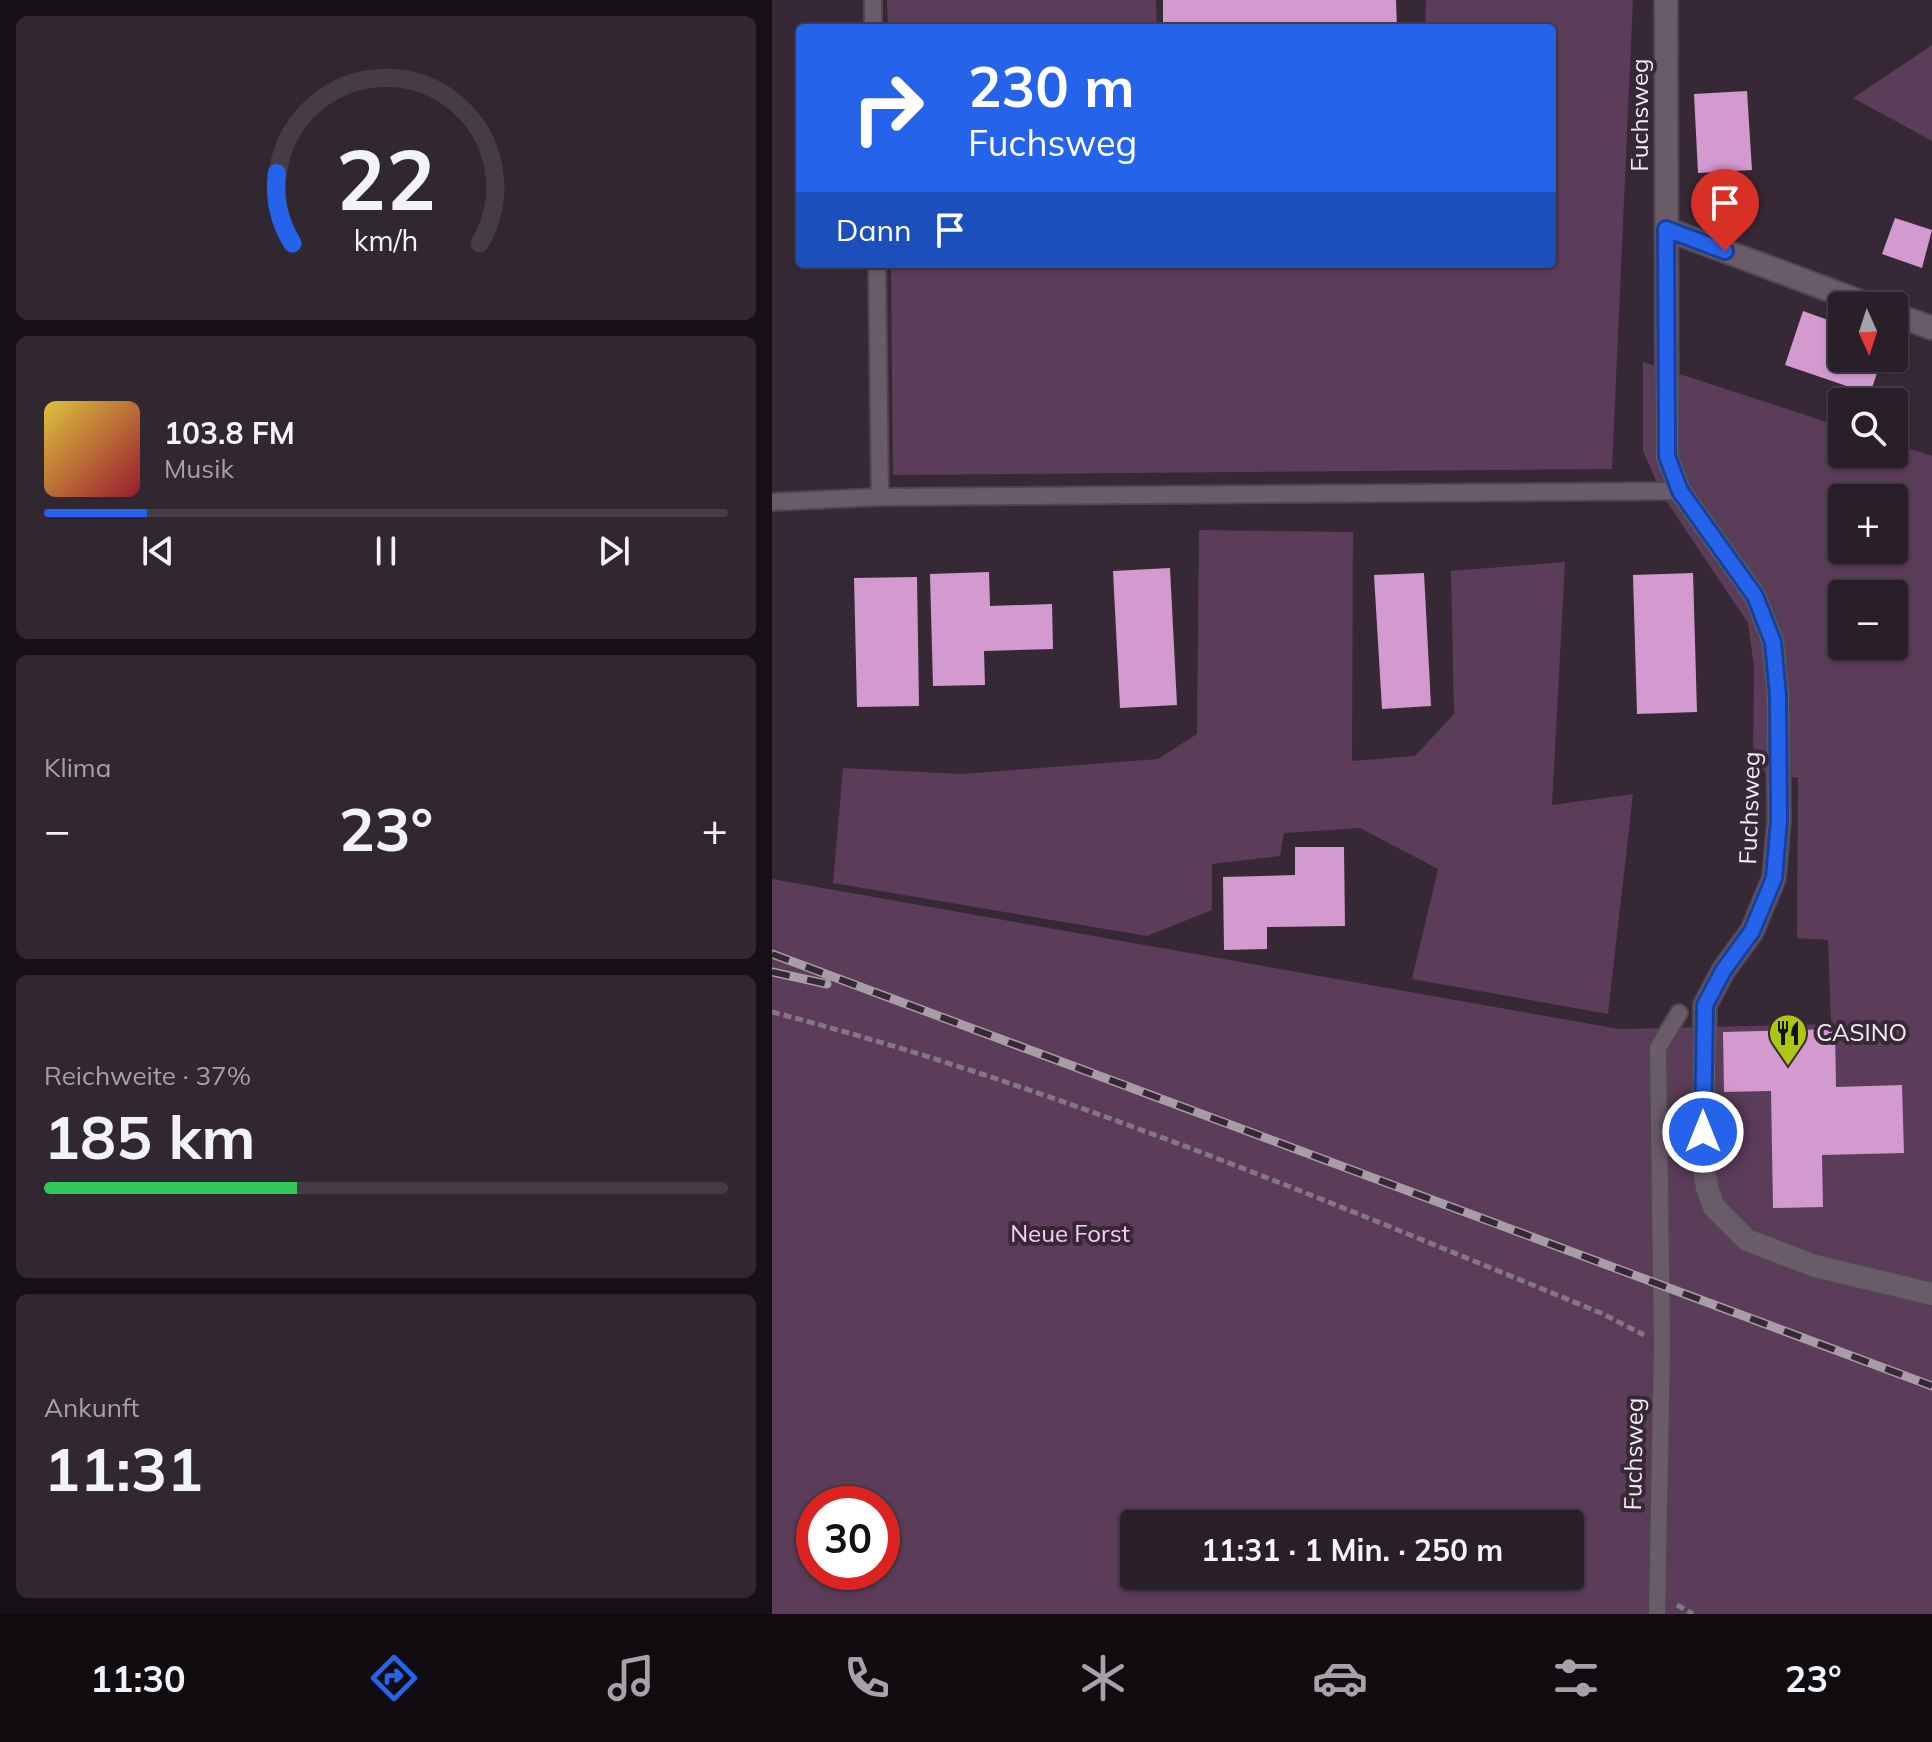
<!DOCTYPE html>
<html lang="de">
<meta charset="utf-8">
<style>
:root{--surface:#281f28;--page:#302730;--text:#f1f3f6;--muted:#a5a2a8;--line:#443d45;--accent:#2563eb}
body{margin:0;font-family:Mulish,sans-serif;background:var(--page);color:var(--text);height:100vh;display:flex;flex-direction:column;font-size:30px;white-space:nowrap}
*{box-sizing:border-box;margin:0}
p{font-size:26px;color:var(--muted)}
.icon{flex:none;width:44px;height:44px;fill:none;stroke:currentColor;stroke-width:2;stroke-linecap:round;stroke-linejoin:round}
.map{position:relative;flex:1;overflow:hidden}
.panel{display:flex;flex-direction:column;gap:16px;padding:16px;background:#161116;width:772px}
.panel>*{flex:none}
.top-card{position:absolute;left:24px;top:24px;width:760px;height:244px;border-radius:8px;box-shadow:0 2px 6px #0004,0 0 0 2px var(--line);background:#2563eb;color:#fff;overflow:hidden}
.needle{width:52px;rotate:177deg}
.controls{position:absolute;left:1056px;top:292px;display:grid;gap:16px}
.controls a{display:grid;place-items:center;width:80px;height:80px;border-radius:8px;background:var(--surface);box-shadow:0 2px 6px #0004,0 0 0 2px var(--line);font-size:40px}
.speed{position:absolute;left:24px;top:1486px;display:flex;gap:16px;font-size:40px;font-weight:700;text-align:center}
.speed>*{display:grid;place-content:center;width:104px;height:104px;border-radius:50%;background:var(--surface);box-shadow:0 2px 6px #0004,0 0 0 2px var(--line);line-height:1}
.speed .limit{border:12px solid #d22;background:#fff;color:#111}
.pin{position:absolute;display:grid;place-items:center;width:68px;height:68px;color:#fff;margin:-82px -34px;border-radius:50% 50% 50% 0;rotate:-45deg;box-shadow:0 0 8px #0007}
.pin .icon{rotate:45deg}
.me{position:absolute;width:88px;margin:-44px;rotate:0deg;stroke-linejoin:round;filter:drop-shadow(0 0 6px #0008)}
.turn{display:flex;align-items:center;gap:28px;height:168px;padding:0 40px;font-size:36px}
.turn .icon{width:104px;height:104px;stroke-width:2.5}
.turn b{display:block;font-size:56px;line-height:68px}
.then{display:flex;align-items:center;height:76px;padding:0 40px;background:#0003;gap:16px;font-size:30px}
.big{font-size:60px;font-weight:700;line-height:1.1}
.panel .card{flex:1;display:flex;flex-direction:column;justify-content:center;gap:12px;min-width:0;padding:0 28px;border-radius:12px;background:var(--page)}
.panel .dial{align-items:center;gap:0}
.dial svg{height:208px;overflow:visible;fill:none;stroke:var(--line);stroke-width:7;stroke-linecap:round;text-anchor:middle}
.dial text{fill:var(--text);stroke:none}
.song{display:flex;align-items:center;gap:24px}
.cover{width:96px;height:96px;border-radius:12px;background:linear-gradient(135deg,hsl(50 70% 55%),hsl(350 70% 35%))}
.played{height:8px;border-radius:4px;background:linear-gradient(90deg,var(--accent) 15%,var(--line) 15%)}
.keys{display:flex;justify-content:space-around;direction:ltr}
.heat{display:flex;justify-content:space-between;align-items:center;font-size:44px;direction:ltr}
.charge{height:12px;border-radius:6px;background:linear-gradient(90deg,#34c759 37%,var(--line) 0)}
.trip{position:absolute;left:348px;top:1510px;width:464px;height:80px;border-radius:8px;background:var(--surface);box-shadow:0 2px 6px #0004,0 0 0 2px var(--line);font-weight:700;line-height:80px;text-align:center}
.tab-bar{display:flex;height:128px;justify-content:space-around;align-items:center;background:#100c10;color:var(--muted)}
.tab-bar .icon{width:56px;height:56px}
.tab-bar .active{color:var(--accent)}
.tab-bar b{font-size:36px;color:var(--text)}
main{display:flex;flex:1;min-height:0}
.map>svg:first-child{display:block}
.green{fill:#5b3c59;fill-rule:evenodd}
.building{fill:#d39acf}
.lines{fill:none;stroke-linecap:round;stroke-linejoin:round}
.service-casing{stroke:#514650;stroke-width:20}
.minor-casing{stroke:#514650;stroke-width:26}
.path{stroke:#837882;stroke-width:5;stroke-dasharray:8 4;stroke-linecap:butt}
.service{stroke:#6a5b68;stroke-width:16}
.minor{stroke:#6a5b68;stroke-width:22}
.rail-casing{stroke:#a79da6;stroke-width:9}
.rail{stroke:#362935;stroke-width:6;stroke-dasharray:18;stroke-linecap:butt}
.route-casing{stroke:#184099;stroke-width:20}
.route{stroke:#2563eb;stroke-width:14}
.labels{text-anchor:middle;stroke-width:8;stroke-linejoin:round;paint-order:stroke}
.street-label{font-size:24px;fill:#f3ebf2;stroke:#362935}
.poi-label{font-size:24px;fill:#f3ebf2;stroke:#362935;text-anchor:start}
.park-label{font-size:24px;fill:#facbf6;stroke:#362935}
</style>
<main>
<section class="panel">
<div class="card dial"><svg viewBox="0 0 100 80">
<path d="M14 69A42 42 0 1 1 86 69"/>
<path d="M14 69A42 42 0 0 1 8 42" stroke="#2563eb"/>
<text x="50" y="56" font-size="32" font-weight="700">22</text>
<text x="50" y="72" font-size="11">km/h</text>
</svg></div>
<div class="card">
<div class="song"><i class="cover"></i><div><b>103.8 FM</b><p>Musik</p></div></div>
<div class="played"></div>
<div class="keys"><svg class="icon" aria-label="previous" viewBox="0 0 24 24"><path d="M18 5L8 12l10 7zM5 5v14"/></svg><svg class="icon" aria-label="pause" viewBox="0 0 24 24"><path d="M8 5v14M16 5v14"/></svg><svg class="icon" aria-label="next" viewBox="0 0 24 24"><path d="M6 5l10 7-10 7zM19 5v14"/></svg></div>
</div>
<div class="card"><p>Klima</p>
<div class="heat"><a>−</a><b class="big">23°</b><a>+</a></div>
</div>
<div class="card"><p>Reichweite · 37%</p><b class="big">185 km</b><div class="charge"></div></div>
<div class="card"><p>Ankunft</p><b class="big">11:31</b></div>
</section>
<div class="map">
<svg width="1160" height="1614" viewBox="0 0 1160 1614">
<rect width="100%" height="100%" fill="#362935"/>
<path class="green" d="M115,0H384L385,28H116Z
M654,0H861L840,469L121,475L119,268L780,264V28H653Z
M1160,45V141L1081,98Z
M871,362L1070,427V454H1122V444L1160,456V1614H0V879L847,1029L1059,1024L1056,940L1025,938L1026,778L981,769L982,667L976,623L891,496L871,451ZM1070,498H1122V550H1070ZM1070,594H1122V646H1070ZM42,1504H110V1572H42ZM362,1524H798V1576H362Z
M427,530L581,532L580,761L643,756L682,714L679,571L793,562L780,805L861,794L836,1014L640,979L666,869L588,828L512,833L508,856L440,864V910L375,936L61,883L71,768L189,774L386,759L425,734Z"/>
<path class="building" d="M391,0H624L625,28H391Z
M975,91L980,170L926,173L922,94Z
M1123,218L1160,230L1150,268L1110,254Z
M1031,311L1070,325V358H1110L1098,394L1013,365Z
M398,568L405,705L348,708L341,571Z
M217,572L218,606L280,604L281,649L212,651L213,685L161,686L158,574Z
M652,573L659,706L610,709L602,575Z
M921,573L925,712L865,714L861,575Z
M145,577L147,706L85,707L82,578Z
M523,847H572L573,926L495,927V949L452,950L451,877L523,875Z
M1063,1029L1064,1087L1130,1085L1132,1153L1050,1155L1051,1207L1001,1208L999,1091L952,1092L951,1032Z"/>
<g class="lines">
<defs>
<path id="service" d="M101,0V28
M108,497L908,491
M0,502L108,497L105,264
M885,1614L890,1344L886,1048L907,1013"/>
<path id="minor" d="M894,0L895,456L908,491L983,596L1001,642L1006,696L1007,821L1002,878L980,931L951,971L933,1005L931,1161L935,1188L942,1207L975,1240L1043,1266L1160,1294
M894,229L1100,306
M1122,314L1160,328"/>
</defs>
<use href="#service" class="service-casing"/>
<use href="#minor" class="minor-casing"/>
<path class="path" d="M0,1012C285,1086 557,1202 829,1313L872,1335
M905,1605L921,1614"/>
<use href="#service" class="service"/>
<use href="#minor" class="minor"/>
<defs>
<path id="rail" d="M0,954L1160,1386
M0,972L55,984"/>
</defs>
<use href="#rail" class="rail-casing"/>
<use href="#rail" class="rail"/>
</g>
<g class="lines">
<defs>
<path id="route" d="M931,1132L933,1005L951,971L980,931L1002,878L1007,821L1006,696L1001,642L983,596L908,491L895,456L894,229L953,251"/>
</defs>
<use href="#route" class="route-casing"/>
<use href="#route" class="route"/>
</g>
<defs>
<symbol id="restaurant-pin" viewBox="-11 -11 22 30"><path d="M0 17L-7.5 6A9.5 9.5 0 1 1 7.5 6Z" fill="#acc611" stroke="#362935"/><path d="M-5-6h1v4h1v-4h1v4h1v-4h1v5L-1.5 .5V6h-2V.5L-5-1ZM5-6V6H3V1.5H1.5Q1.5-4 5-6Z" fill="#111"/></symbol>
</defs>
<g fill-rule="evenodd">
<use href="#restaurant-pin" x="994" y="1011" width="44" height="60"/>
</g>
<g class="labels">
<g class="street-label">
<text transform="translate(868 115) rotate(-90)" y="8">Fuchsweg</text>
<text transform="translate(978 808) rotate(-88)" y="8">Fuchsweg</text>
<text transform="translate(862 1454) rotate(-89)" y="8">Fuchsweg</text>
</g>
<g class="poi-label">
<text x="1044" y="1041">CASINO</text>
</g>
<g class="park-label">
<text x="298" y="1242">Neue Forst</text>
</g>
</g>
</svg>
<div class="controls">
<a><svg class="needle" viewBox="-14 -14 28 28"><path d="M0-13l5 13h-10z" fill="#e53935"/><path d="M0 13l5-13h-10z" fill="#a5a2a8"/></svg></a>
<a><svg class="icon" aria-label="search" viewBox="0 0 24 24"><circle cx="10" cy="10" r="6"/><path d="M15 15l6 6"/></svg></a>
<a>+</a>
<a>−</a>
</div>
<div class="speed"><div class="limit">30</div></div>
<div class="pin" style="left:953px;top:251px;background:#d93025"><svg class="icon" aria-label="arrive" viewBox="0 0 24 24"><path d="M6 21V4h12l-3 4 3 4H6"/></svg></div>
<svg class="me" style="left:931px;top:1132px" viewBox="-20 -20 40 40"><circle r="17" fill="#2563eb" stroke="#fff" stroke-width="3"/><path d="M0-11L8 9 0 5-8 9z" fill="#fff"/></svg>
<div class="trip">11:31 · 1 Min. · 250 m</div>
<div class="top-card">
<div class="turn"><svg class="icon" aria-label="right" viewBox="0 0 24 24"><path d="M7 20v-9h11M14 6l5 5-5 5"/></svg><div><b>230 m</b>Fuchsweg</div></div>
<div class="then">Dann<svg class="icon" aria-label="arrive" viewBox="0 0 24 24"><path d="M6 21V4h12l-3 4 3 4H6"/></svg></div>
</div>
</div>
</main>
<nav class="tab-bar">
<b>11:30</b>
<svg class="icon active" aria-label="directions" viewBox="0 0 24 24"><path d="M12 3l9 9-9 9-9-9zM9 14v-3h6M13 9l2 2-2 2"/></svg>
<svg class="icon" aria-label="music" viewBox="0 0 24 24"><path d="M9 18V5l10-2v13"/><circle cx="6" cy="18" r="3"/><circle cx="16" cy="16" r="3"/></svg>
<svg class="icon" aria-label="phone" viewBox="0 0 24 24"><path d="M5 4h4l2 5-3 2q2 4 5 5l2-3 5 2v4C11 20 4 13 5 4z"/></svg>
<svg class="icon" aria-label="climate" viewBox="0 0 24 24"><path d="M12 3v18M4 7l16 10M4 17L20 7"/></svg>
<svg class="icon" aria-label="car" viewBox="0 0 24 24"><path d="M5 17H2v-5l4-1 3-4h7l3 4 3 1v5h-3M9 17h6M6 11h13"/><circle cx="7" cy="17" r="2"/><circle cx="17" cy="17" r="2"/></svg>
<svg class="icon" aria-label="filters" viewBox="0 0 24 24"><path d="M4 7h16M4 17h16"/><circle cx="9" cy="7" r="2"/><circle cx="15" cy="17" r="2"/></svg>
<b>23°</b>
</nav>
